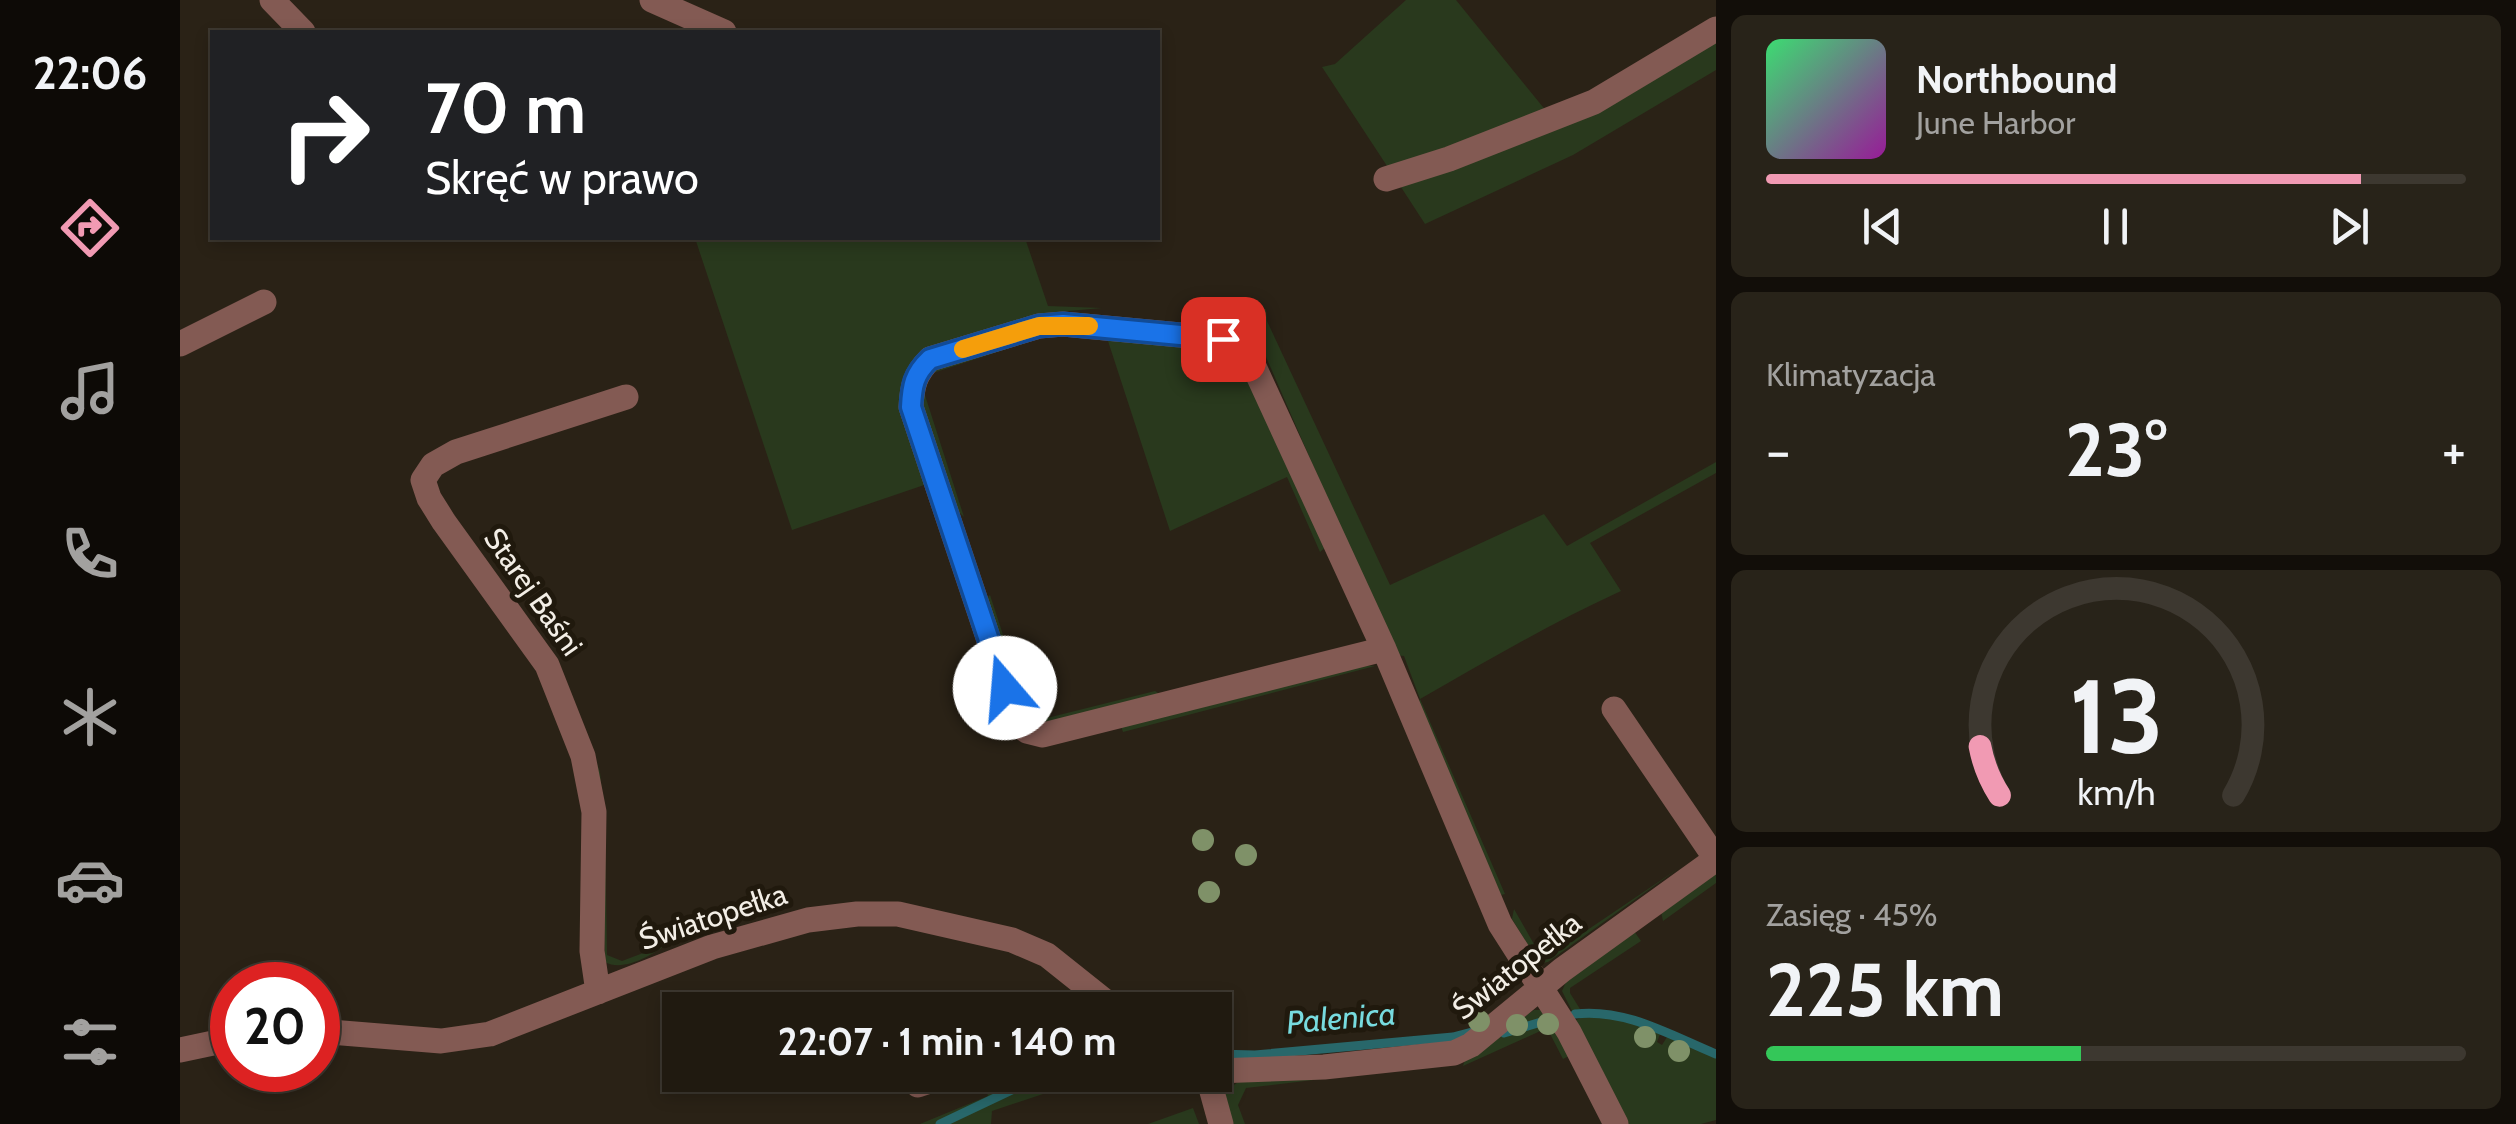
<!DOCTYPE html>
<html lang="pl">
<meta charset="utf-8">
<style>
:root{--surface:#201a10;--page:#282319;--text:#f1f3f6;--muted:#a2a19f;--line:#3d3830;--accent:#f19ab3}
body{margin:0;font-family:Cabin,sans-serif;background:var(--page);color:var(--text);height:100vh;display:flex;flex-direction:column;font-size:38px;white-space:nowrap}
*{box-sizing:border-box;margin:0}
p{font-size:32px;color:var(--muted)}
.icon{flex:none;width:55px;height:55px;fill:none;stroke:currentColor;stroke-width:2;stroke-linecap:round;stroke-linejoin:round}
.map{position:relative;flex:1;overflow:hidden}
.drawer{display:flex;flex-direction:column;gap:15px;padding:15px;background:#120e09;width:800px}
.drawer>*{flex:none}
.hud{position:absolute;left:30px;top:30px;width:950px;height:210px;border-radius:0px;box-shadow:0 5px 15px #0003,0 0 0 2px var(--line);background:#202124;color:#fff;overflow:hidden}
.speed{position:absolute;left:30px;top:962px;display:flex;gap:20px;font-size:50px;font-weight:700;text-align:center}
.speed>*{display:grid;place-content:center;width:130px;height:130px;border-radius:50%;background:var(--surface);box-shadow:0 5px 15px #0003,0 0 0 2px var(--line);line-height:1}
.speed .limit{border:15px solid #d22;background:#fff;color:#111}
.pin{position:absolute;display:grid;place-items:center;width:85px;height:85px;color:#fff;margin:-42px;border-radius:20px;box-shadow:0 5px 15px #0006}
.me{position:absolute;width:110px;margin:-55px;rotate:342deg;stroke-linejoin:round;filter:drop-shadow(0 0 8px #0008)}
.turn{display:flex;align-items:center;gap:35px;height:210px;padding:0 50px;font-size:45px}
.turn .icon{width:130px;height:130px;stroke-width:2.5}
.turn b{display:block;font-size:70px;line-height:85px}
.big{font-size:75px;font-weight:800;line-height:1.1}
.drawer .card{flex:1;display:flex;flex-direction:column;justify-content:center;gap:15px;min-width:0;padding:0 35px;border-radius:15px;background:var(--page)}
.drawer .dial{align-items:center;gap:0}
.dial svg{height:260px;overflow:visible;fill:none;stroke:var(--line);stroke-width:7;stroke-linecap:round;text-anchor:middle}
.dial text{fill:var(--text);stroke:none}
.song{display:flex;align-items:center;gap:30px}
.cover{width:120px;height:120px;border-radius:15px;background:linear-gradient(135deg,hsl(140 70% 55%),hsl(300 70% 35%))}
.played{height:10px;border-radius:5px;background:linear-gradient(90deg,var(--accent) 85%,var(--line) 85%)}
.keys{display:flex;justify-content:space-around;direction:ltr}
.heat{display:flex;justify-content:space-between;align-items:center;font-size:55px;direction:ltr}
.charge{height:15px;border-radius:8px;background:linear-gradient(90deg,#34c759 45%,var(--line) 0)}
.trip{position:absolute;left:482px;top:992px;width:570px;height:100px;border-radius:0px;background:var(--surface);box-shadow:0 5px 15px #0003,0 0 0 2px var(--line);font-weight:800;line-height:100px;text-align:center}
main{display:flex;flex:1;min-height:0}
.menu{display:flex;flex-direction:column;width:180px;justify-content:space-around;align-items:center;background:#0d0a06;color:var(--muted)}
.menu .icon{width:70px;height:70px}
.menu .active{color:var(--accent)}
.menu b{font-size:45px;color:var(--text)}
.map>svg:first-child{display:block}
.green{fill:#29391d}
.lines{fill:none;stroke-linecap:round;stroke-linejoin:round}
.stream{stroke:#28676a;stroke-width:9}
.minor{stroke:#835a53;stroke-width:25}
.tree{fill:#7f9168}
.route-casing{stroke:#114b97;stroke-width:25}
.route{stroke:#1a73e8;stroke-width:18}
.slow{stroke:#f59e0b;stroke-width:18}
.labels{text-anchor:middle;stroke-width:10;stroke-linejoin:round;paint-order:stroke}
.street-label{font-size:30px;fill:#f3eee6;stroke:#20190d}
.water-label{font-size:32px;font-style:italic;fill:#77dbdf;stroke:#20190d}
</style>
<main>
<nav class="menu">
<b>22:06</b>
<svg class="icon active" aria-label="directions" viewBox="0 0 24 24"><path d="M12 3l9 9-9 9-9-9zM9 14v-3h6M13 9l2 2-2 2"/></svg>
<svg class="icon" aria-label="music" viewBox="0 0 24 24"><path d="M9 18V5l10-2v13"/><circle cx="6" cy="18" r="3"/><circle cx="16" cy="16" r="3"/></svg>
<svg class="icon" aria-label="phone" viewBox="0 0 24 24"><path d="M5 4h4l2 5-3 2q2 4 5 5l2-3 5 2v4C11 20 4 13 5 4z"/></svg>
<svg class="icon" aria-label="climate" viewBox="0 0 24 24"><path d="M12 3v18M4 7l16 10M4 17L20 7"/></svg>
<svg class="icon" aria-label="car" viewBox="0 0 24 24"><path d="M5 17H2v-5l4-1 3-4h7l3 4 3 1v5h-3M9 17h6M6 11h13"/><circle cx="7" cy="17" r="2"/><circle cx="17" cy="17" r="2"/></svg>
<svg class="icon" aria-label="filters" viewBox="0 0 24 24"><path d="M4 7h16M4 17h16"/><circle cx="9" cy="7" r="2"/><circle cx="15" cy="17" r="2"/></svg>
</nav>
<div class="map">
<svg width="1536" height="1124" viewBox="0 0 1536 1124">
<rect width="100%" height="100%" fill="#2a2216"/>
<path class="green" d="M1226,0H1276L1367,112L1209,169L1142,67L1155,64Z
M1536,37V70L1393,155L1245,224L1219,184Z
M515,238H845L868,306L922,308L866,313L733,363L753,482L612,530Z
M1086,309L1087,321L1210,585L1364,514L1387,546L1536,462V473L1410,543L1441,591C1371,623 1307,661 1240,699L1325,894L1321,895L1238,704L1240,699L1224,656L1215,655L1077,336L1070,330L1048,328Z
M930,337L1029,346L1056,357L1148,545L1140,552L1107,477L990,531L928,341Z
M854,340L750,374L743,389L784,517L776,509L750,435L739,388L748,372Z
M810,595L848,711L863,719L975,691L981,695L876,727L851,720L845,713L807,598Z
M330,599L377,658L420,772L425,825L427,955L442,961L487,944C471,956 443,972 425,962L421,826Z
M1178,665L1195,666L943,732L941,726Z
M1499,868L1368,962L1363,963L1356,958L1332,919L1334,909L1363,960Z
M1536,872V883L1483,921L1481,912Z
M1454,931L1461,941L1390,988V993L1400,1009L1392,1011L1382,991L1386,982Z
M1354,1010H1361L1391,1055L1383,1059L1367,1028L1283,1066L1286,1056Z
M1405,1016L1442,1019L1480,1034L1477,1042L1482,1045L1487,1037L1536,1057V1120L1521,1124H1447L1396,1020Z
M1200,1072L1066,1088L1058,1105L1065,1124H1050L1044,1100L1047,1090L1058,1082Z
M802,1075H920L812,1111L811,1124H740L808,1096Z
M1013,1108L1019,1124H968Z"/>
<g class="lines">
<path class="stream" d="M1395,1014C1445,1008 1490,1035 1536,1054
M1324,1033L1368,1020
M1035,1054L1075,1055L1273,1037L1292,1032
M760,1124L863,1075"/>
<path class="minor" d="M92,0L123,32
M472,0L544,32
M1206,179L1269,159L1414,102L1536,29
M0,344L84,302
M1204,649L863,735L847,731L837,724L731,407C732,386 735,374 750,359L859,326L883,324L1043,339L1058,346L1071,360L1204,649L1320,924L1389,1032L1436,1124
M1434,709L1536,859
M418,992L412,951L414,812L403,756L367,665L264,522L249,498L243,480L253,465L276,452L446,397
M138,1031L261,1041L310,1034L532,947L628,920L677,914H718L832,940L867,955L936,1010
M0,1050L52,1039
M1035,1071L1144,1067L1274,1053L1291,1045L1382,970L1536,859
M1032,1075L1031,1088L1041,1124
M738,1085L768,1075"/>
</g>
<g class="tree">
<circle cx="1023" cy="840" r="11"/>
<circle cx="1066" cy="855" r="11"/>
<circle cx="1029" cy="892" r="11"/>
<circle cx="1299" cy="1021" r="11"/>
<circle cx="1368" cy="1024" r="11"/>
<circle cx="1337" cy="1025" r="11"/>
<circle cx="1465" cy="1037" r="11"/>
<circle cx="1499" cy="1051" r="11"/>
</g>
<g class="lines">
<defs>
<path id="route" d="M825,688L731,407C732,386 734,374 750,359L859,326L883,324L1043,339"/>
</defs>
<use href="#route" class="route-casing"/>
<use href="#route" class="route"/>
<path class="slow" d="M783,349L859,326H909"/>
</g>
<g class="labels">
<g class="street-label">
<text transform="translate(353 592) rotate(55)" y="10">Starej Baśni</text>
<text transform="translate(533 917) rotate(-18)" y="10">Światopełka</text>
<text transform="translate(1337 966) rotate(-38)" y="10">Światopełka</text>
</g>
<g class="water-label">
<text transform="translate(1161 1018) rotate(-5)" y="11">Palenica</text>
</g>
</g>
</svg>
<div class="speed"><div class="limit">20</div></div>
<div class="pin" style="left:1043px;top:339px;background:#d93025"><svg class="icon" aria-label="arrive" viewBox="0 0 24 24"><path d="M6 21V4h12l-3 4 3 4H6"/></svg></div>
<svg class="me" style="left:825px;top:688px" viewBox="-20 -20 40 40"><circle r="19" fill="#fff"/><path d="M0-13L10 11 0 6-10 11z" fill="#1a73e8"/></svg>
<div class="trip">22:07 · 1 min · 140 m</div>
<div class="hud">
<div class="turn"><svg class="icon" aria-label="right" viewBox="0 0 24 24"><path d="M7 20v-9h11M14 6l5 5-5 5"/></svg><div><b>70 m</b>Skręć w prawo</div></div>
</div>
</div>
<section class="drawer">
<div class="card">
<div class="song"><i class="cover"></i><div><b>Northbound</b><p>June Harbor</p></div></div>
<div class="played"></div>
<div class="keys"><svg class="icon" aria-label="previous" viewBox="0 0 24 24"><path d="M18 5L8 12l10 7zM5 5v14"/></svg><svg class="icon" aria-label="pause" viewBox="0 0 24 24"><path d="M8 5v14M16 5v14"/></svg><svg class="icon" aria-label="next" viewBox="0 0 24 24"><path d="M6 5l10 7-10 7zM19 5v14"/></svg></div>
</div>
<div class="card"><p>Klimatyzacja</p>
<div class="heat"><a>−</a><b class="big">23°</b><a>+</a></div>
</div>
<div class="card dial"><svg viewBox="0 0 100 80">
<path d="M14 69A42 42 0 1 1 86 69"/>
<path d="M14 69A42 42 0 0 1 8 54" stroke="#f19ab3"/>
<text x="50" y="56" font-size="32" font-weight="700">13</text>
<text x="50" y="72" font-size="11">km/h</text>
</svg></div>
<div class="card"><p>Zasięg · 45%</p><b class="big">225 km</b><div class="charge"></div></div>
</section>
</main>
